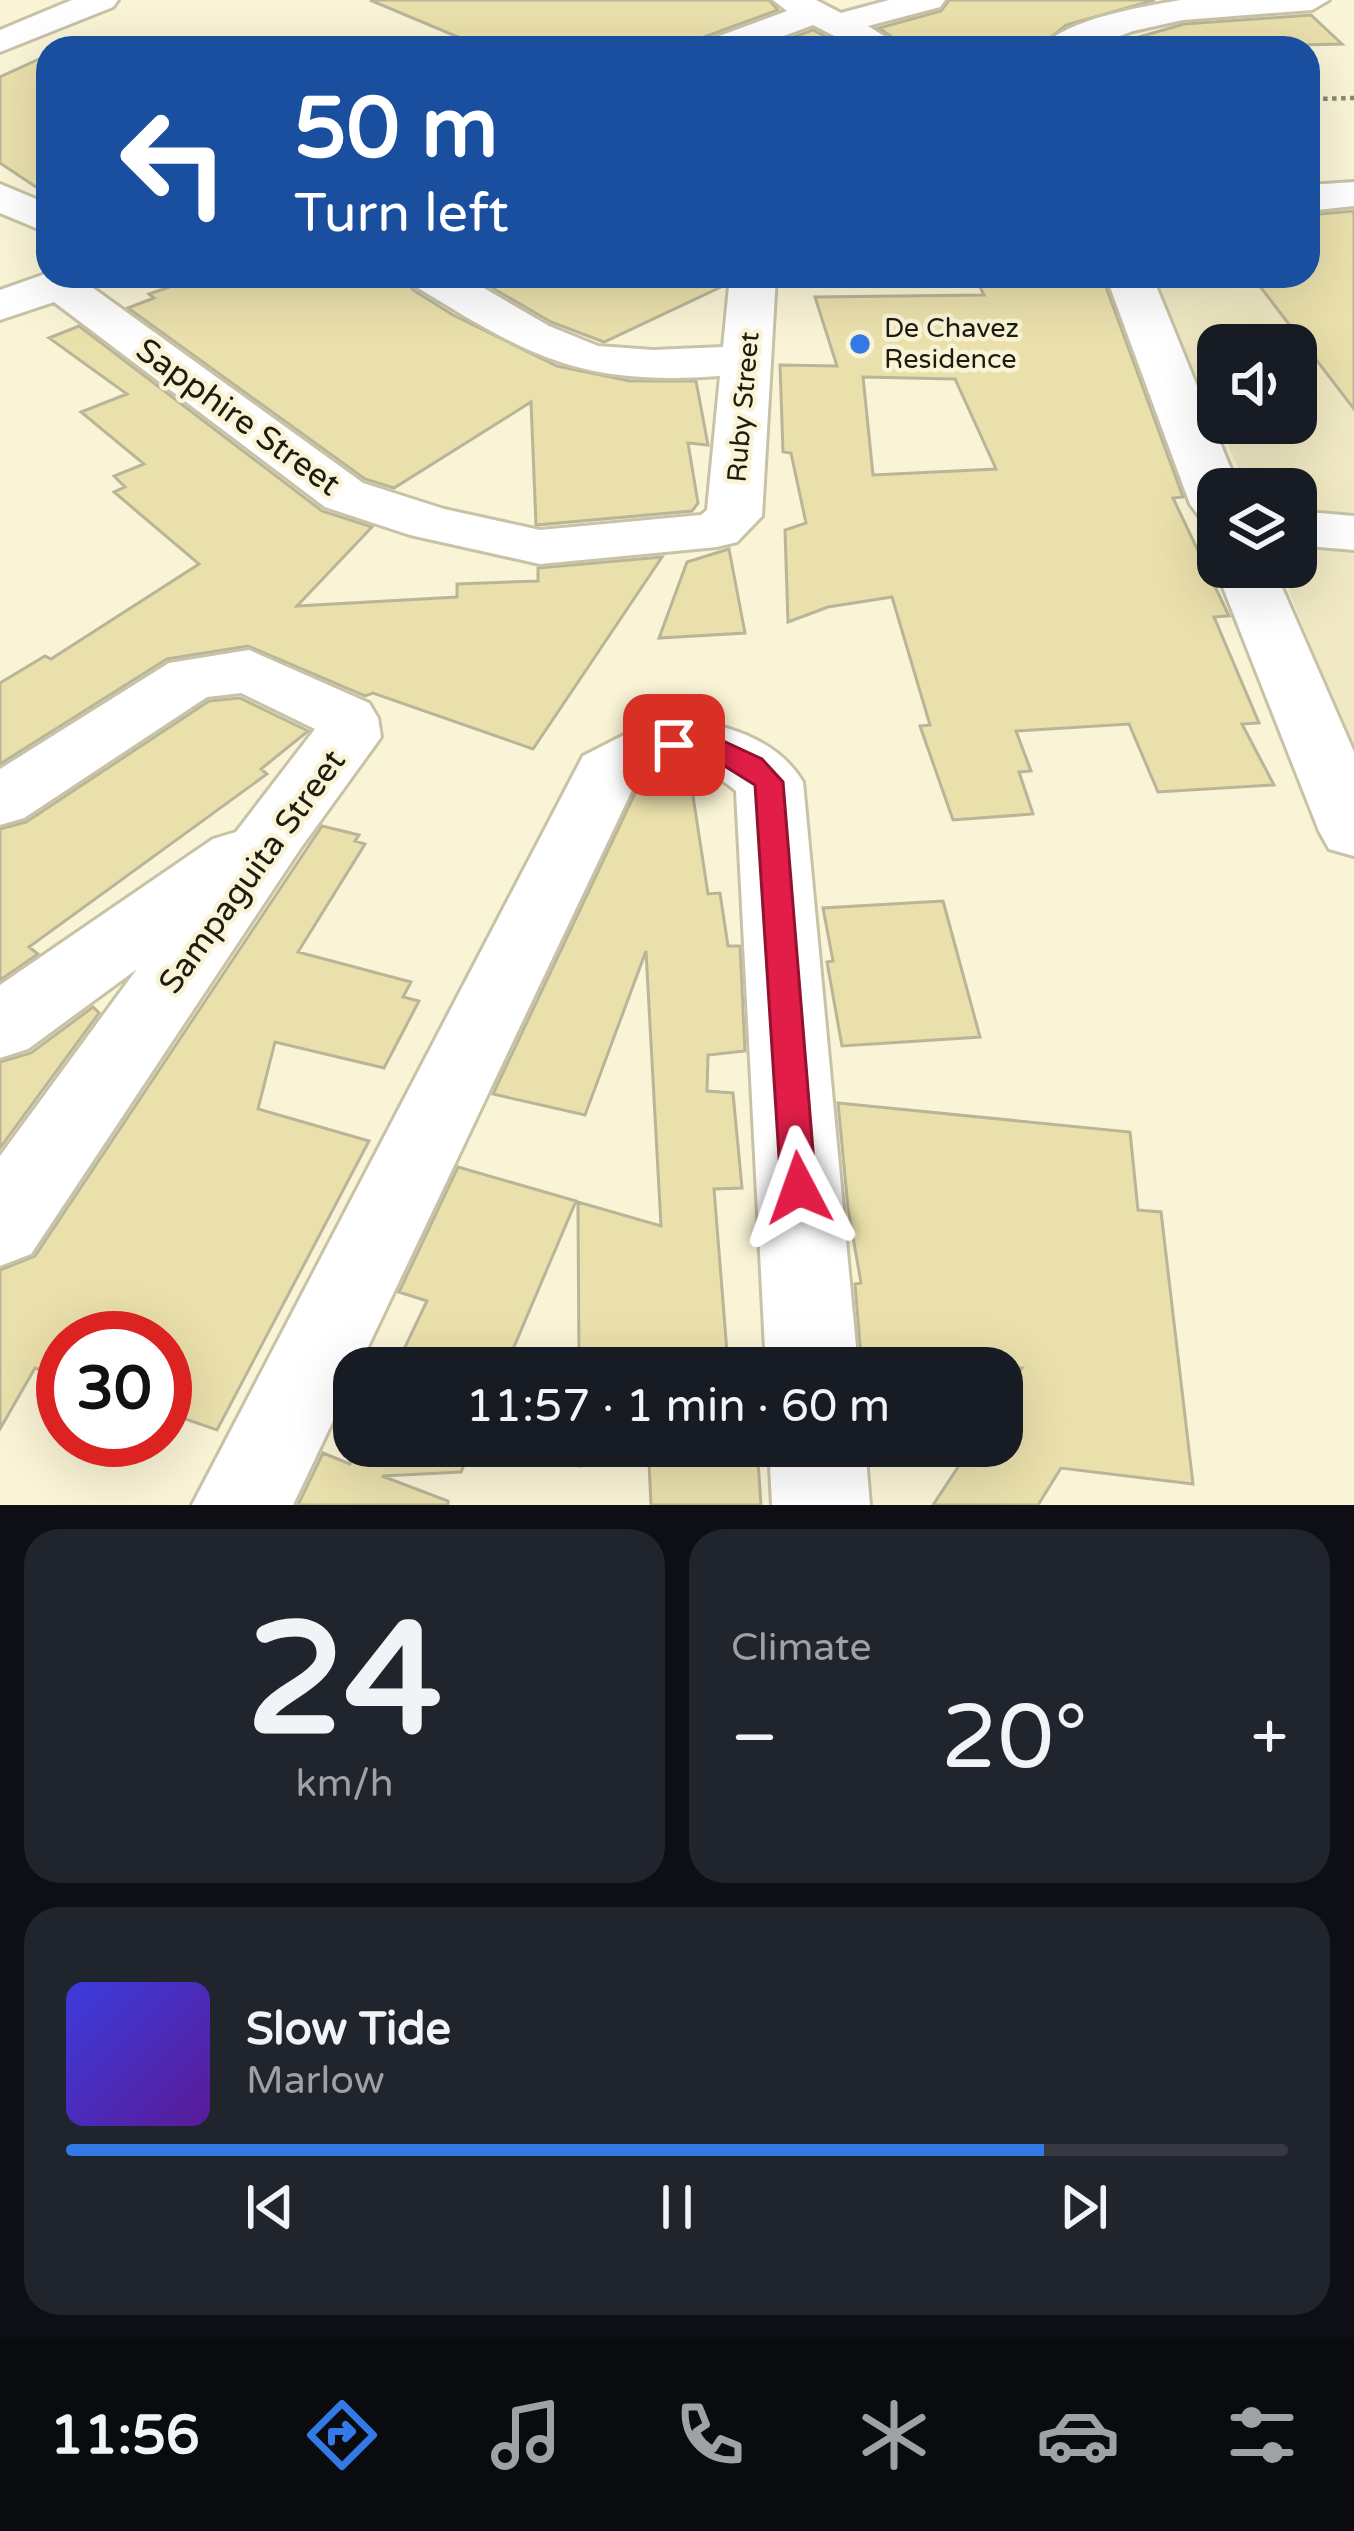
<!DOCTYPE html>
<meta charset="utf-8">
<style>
:root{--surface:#171b24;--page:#20242c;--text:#f1f3f6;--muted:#9ea1a6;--line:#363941;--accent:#347ae7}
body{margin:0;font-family:"Varela Round",sans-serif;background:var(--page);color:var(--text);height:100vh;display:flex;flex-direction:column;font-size:45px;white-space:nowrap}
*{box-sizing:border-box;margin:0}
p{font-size:39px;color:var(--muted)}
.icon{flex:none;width:66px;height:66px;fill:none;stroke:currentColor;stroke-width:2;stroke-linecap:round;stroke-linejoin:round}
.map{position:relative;height:1505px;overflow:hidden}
.details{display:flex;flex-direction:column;gap:24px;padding:24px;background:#0d0f14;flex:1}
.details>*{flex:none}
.top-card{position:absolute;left:36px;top:36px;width:1284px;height:252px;border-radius:36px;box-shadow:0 12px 48px #0002;background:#1a4fa0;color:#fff;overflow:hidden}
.buttons{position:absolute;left:1197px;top:324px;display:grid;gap:24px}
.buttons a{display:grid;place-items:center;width:120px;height:120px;border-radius:24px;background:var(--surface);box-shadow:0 12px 48px #0002;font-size:60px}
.speed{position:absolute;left:36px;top:1311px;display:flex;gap:24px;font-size:60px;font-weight:700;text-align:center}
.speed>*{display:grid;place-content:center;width:156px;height:156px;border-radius:50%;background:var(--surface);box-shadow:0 12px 48px #0002;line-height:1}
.speed .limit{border:18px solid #d22;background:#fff;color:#111}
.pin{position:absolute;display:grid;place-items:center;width:102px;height:102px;color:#fff;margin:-51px;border-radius:24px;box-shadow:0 6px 18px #0006}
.me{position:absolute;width:132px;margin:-66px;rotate:356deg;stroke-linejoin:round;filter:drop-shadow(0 0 9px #0008)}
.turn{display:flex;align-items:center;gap:42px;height:252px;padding:0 60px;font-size:54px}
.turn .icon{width:156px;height:156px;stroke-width:2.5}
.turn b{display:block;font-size:84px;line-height:102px}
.big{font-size:90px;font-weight:600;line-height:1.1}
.details .widget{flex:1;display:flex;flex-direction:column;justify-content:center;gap:18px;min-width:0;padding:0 42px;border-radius:36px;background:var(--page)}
.details .dial{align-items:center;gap:0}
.dial b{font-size:156px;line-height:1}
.song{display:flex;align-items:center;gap:36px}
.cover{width:144px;height:144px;border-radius:18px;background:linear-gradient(135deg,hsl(240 70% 55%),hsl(270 70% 35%))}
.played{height:12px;border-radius:6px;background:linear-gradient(90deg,var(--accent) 80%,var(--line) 80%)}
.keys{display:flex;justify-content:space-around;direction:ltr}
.heat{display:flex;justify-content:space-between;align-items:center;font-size:66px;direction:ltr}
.details .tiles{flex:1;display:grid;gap:24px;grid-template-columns:1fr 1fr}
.widget:last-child{grid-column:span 2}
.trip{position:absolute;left:333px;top:1347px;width:690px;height:120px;border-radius:36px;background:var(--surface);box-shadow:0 12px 48px #0002;font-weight:600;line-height:120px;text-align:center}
.tabs{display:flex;height:192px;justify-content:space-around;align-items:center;background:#090b0e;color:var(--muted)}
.tabs .icon{width:84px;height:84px}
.tabs .active{color:var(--accent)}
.tabs b{font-size:54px;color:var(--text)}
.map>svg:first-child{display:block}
.built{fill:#f0e9c3}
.building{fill:#eae0ac;stroke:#bab598;stroke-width:3;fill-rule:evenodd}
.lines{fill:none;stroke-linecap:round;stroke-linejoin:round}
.minor-casing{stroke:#c8c3a6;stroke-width:6}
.path{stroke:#8a8672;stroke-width:4.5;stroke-dasharray:4.5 4.5;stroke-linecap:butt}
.minor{fill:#fff;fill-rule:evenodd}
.route{fill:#e11d48;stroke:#92132f;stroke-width:3}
.poi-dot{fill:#347ae7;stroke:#faf4d6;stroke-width:4.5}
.labels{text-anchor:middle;stroke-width:9;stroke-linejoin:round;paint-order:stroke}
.far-poi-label{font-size:27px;fill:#1e1c11;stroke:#faf4d6;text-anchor:start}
.far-street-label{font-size:27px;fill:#1e1c11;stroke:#faf4d6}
.street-label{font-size:33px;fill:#1e1c11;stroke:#faf4d6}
</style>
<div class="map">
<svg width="1354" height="1505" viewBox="0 0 1354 1505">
<rect width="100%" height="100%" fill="#faf4d6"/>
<path class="built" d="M1354,240V762L1280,567H1296V489H1248L1218,423H1296V345H1218V423L1152,276H1308Z"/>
<path class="building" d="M370,0H769L778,10L704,37L696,48H484Z
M949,0H1155L1066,25L1038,48H907L879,28L941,11Z
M1311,15L1342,44L1300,45L1304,48H1101L1184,24Z
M813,30L848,48H764Z
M48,55V195L0,163V77Z
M1354,211V409L1252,276H1308V215Z
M201,276H404L413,290L453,315L557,366L630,381H696L708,445L688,443L698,503L692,511L536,525L531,402L394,488L365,479L128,308L154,298L149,294Z
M472,276H725V285L604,342L551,322Z
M984,276H1102L1183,497L1173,498L1229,616L1214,617L1259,723L1242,724L1274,785L1158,792L1129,724L1016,731L1031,771L1019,772L1033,814L953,820L920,726L930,725L892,597L828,607L788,622L785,530L806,523L791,453L783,452L780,365L837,366L815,297L984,295L978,283L987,282ZM863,377L955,379L996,469L873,475Z
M79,326L322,511L372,527L297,606L457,597V584L538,581V568L662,557L533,749L373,693L365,696L248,646L167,659L0,764V683L45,656L51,659L199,564L114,492L125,487L114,476L144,464L81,412L127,394L49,338Z
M729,549L745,633L659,638L687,562Z
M240,698L308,731L261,769L267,774L29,947L38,954L0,980V829L26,822L209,701Z
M691,783L708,894L720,893L728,946H740L745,1051L708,1055L707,1091L733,1093L742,1188L714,1189L727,1352L749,1351L750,1368H579L578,1202L661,1226L646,951L585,1115L493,1094L636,791Z
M322,826L359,835L355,841L365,844L298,952L411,982L403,997L419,1001L384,1068L275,1042L258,1109L369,1141L217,1430L165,1412V1338H63V1377L35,1368L0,1429V1270L35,1256Z
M943,901L980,1037L842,1046L827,962L833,961L823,908Z
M93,1007L99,1013L0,1148V1062L31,1053Z
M838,1103L1130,1132L1138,1210L1161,1212L1193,1484L1061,1468L1038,1505H933L972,1446H1002V1399L1022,1368H862L855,1284L861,1283L848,1208Z
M458,1167L576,1201L505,1368H395L427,1301L399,1292Z
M358,1446H472L461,1472L382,1476L448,1501V1505H298L323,1453L350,1464Z
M579,1446H757L761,1505H651L649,1462L579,1466Z"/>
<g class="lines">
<defs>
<path id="minor" d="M72,0H118L113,7L0,52V30Z
M773,0H816L841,13L889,0H945L940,7L868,26L903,48H858L813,25L751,48H700L706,41L787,11Z
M1181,0H1329L1312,10L1183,20L1133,31L1088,48H1042C1064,19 1146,6 1181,0Z
M1354,182V206L1308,211V185Z
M0,184L48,204V233L0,213Z
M48,273L106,276L93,288L363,483L444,509L540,530L701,515L707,510L720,376C581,386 530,357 415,286L408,276H463L549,326L598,346L653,350L723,347L730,276H776L762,516L737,542L717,547L540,564L410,535L325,507L54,302L0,320V290Z
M1106,276H1152L1239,489H1218V521L1199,516L1190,504Z
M1296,511L1354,516V550L1296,545Z
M1218,563V567H1273L1354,752V856L1329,849L1319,831L1215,567Z
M249,650L369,703L378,718L381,737L300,849L31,1254L0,1266V1156L137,969L28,1049L0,1058V985L213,839L236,832L315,729L241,693L207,697L24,818L0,825V769L169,663Z
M690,720C734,727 779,742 803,782L858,1368H766L736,791C699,760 672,762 633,788L293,1505H192L583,756L626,734Z
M769,1446H865L870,1505H772Z"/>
</defs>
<use href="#minor" class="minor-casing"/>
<path class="path" d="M1308,92L1315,99L1354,98"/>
<use href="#minor" class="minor"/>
</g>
<path class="route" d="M706,733L762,759L783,782L816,1188L811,1199L799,1203L786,1199L781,1188L755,785L702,752L674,755L660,745L674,736Z"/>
<circle class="poi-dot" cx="860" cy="344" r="12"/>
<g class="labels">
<g class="far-poi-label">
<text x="884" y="337">De Chavez<tspan x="884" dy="31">Residence</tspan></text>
</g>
<g class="far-street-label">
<text transform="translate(743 407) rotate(-85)" y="9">Ruby Street</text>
</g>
<g class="street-label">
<text transform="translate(239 416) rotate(36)" y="12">Sapphire Street</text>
<text transform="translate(251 871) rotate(-54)" y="12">Sampaguita Street</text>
</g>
</g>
</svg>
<div class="buttons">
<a><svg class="icon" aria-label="sound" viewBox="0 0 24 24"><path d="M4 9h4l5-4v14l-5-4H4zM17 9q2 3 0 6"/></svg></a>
<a><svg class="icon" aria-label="layers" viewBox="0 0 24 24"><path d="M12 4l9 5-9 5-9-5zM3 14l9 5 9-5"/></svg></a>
</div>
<div class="speed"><div class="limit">30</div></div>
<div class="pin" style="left:674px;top:745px;background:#d93025"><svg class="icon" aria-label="arrive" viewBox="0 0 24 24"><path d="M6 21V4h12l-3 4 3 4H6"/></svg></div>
<svg class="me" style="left:799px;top:1188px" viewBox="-20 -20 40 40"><path d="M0-17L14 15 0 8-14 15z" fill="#e11d48" stroke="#fff" stroke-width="4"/></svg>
<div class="trip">11:57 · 1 min · 60 m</div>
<div class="top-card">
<div class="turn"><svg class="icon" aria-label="left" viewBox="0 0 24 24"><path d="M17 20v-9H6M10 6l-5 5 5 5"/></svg><div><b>50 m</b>Turn left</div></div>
</div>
</div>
<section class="details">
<div class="tiles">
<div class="widget dial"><b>24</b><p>km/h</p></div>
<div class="widget"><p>Climate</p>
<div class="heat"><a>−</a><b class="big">20°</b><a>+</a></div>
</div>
<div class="widget">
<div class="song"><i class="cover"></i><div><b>Slow Tide</b><p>Marlow</p></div></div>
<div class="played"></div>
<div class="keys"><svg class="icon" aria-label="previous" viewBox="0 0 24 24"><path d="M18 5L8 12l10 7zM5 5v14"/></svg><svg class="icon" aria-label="pause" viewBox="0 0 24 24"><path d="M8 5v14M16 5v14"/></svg><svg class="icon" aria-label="next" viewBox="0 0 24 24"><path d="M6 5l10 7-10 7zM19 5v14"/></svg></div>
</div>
</div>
</section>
<nav class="tabs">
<b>11:56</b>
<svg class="icon active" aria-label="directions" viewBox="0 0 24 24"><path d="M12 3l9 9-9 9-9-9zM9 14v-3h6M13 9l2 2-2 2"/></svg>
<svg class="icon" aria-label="music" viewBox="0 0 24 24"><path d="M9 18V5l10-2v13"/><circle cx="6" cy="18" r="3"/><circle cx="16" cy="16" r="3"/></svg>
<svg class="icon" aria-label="phone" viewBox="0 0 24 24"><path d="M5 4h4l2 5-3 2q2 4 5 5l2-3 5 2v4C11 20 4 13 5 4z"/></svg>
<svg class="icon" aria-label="climate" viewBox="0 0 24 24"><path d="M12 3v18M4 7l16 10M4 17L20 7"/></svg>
<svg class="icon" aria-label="car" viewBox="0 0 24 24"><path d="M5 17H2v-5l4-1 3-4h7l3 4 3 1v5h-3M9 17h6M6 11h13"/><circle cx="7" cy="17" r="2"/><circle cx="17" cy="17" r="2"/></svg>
<svg class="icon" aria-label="filters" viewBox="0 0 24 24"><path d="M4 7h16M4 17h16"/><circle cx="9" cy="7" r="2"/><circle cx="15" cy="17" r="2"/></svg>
</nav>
